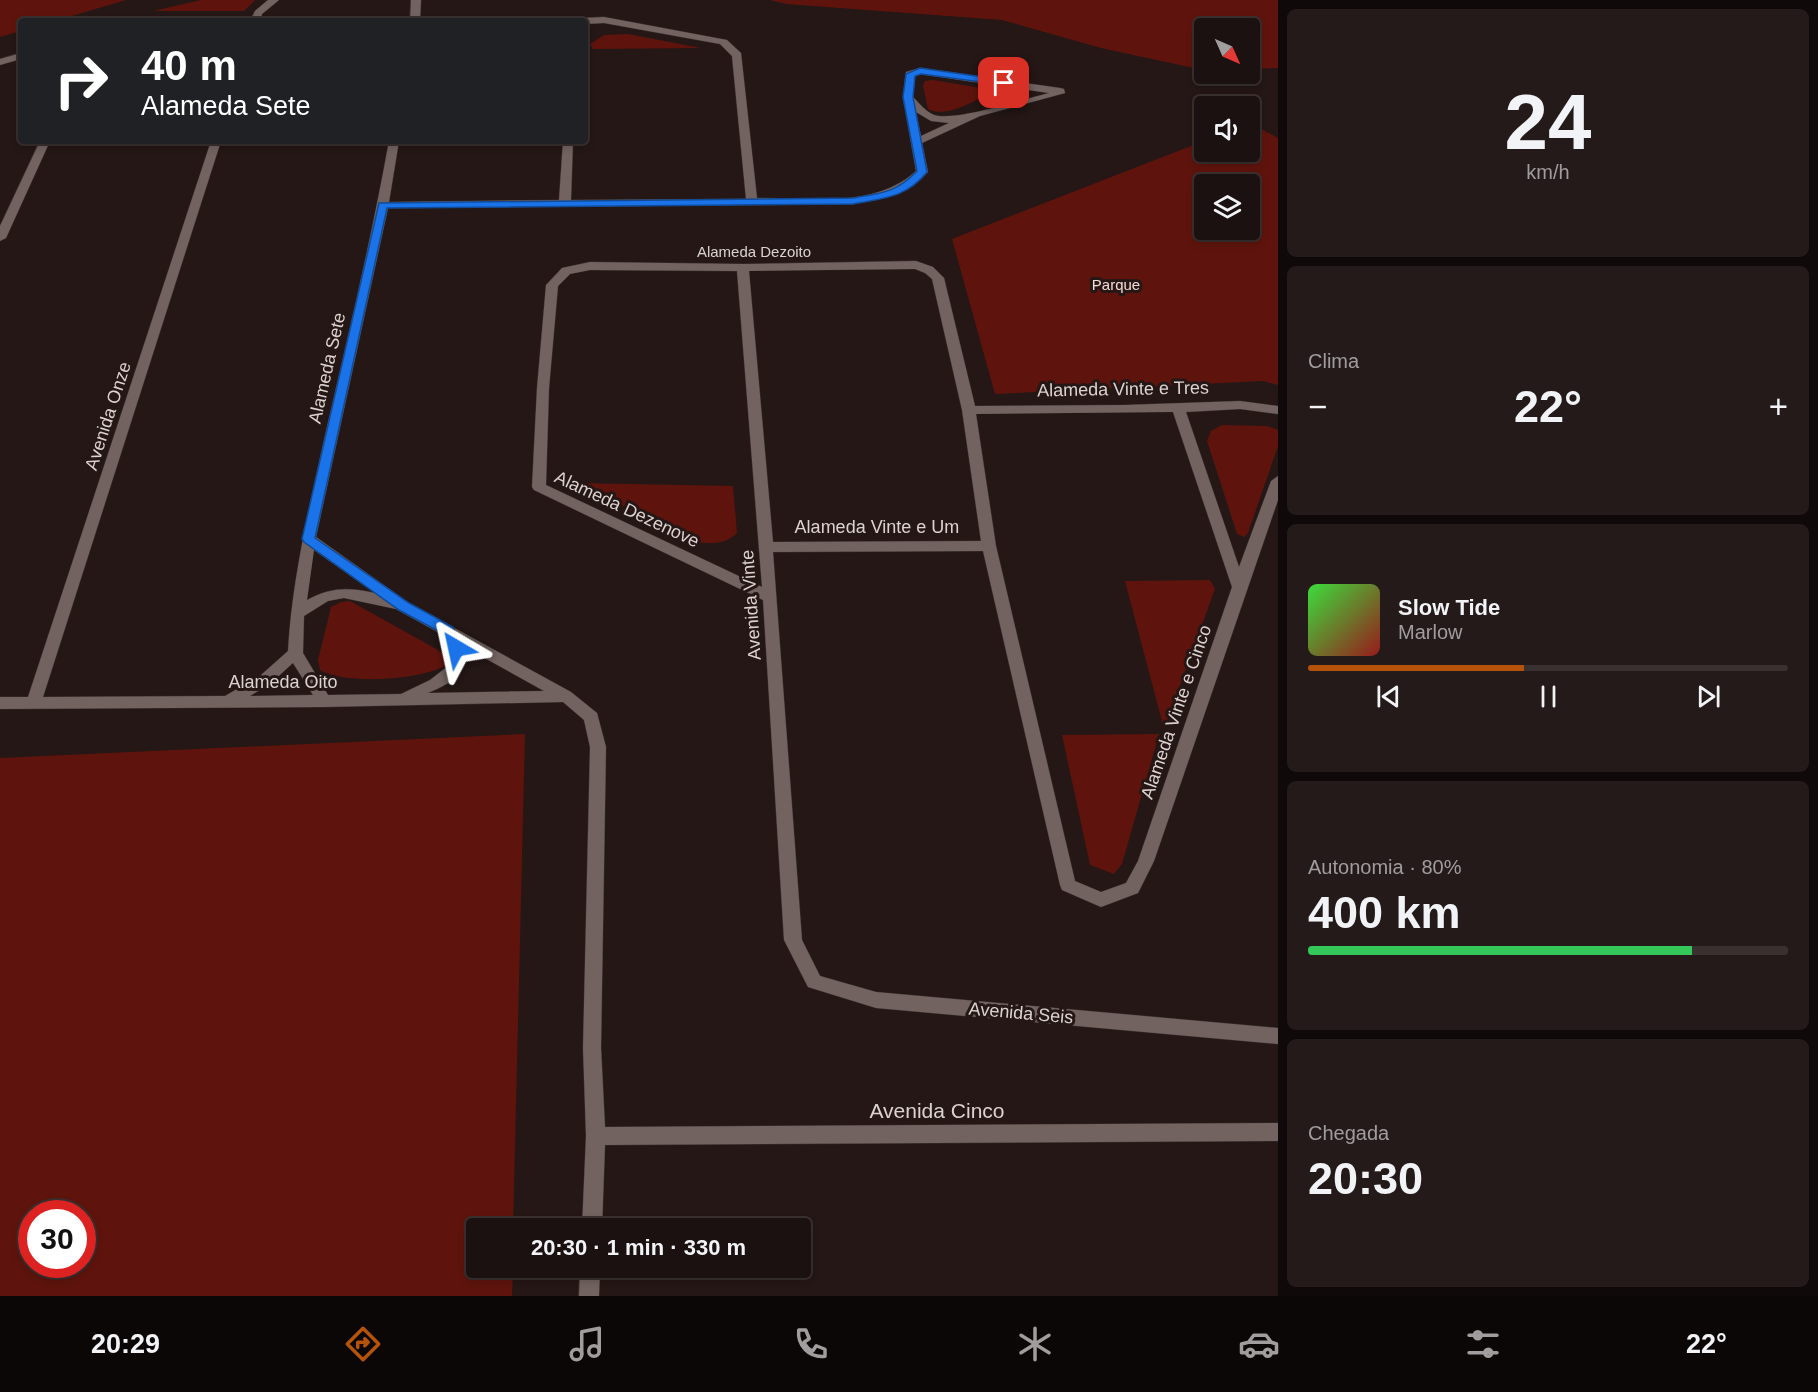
<!DOCTYPE html>
<html lang="pt">
<meta charset="utf-8">
<style>
:root{--surface:#1b1110;--page:#241a19;--text:#f1f3f6;--muted:#a09d9f;--line:#393130;--accent:#b45309}
body{margin:0;font-family:Arial,sans-serif;background:var(--page);color:var(--text);height:100vh;display:flex;flex-direction:column;font-size:22px;white-space:nowrap}
*{box-sizing:border-box;margin:0}
p{font-size:20px;color:var(--muted)}
.icon{flex:none;width:33px;height:33px;fill:none;stroke:currentColor;stroke-width:2;stroke-linecap:round;stroke-linejoin:round}
.map{position:relative;flex:1;overflow:hidden}
.details{display:flex;flex-direction:column;gap:9px;padding:9px;background:#0f0909;width:540px}
.details>*{flex:none}
.top-card{position:absolute;left:18px;top:18px;width:570px;height:126px;border-radius:6px;box-shadow:0 3px 9px #0003,0 0 0 2px var(--line);background:#202124;color:#fff;overflow:hidden}
.needle{width:39px;rotate:135deg}
.tools{position:absolute;left:1194px;top:18px;display:grid;gap:12px}
.tools a{display:grid;place-items:center;width:66px;height:66px;border-radius:6px;background:var(--surface);box-shadow:0 3px 9px #0003,0 0 0 2px var(--line);font-size:30px}
.speed{position:absolute;left:18px;top:1200px;display:flex;gap:12px;font-size:30px;font-weight:700;text-align:center}
.speed>*{display:grid;place-content:center;width:78px;height:78px;border-radius:50%;background:var(--surface);box-shadow:0 3px 9px #0003,0 0 0 2px var(--line);line-height:1}
.speed .limit{border:9px solid #d22;background:#fff;color:#111}
.pin{position:absolute;display:grid;place-items:center;width:51px;height:51px;color:#fff;margin:-26px;border-radius:12px;box-shadow:0 3px 9px #0006}
.me{position:absolute;width:66px;margin:-33px;rotate:324deg;stroke-linejoin:round;filter:drop-shadow(0 0 4px #0008)}
.turn{display:flex;align-items:center;gap:21px;height:126px;padding:0 24px;font-size:27px}
.turn .icon{width:78px;height:78px;stroke-width:2.5}
.turn b{display:block;font-size:42px;line-height:51px}
.big{font-size:45px;font-weight:800;line-height:1.1}
.details .widget{flex:1;display:flex;flex-direction:column;justify-content:center;gap:9px;min-width:0;padding:0 21px;border-radius:9px;background:var(--page)}
.details .dial{align-items:center;gap:0}
.dial b{font-size:78px;line-height:1}
.song{display:flex;align-items:center;gap:18px}
.cover{width:72px;height:72px;border-radius:9px;background:linear-gradient(135deg,hsl(120 70% 55%),hsl(0 70% 35%))}
.played{height:6px;border-radius:3px;background:linear-gradient(90deg,var(--accent) 45%,var(--line) 45%)}
.keys{display:flex;justify-content:space-around;direction:ltr}
.heat{display:flex;justify-content:space-between;align-items:center;font-size:33px;direction:ltr}
.charge{height:9px;border-radius:4px;background:linear-gradient(90deg,#34c759 80%,var(--line) 0)}
.trip{position:absolute;left:466px;top:1218px;width:345px;height:60px;border-radius:6px;background:var(--surface);box-shadow:0 3px 9px #0003,0 0 0 2px var(--line);font-weight:800;line-height:60px;text-align:center}
.tab-bar{display:flex;height:96px;justify-content:space-around;align-items:center;background:#0b0706;color:var(--muted)}
.tab-bar .icon{width:42px;height:42px}
.tab-bar .current{color:var(--accent)}
.tab-bar b{font-size:27px;color:var(--text)}
main{display:flex;flex:1;min-height:0}
.map>svg:first-child{display:block}
.green{fill:#5e140d;fill-rule:evenodd}
.lines{fill:none;stroke-linecap:round;stroke-linejoin:round}
.minor-casing{stroke:#3a3230;stroke-width:1}
.minor{fill:#726360;fill-rule:evenodd}
.route{fill:#1a73e8;stroke:#114b97;stroke-width:1.5}
.labels{text-anchor:middle;stroke-width:6;stroke-linejoin:round;paint-order:stroke}
.far-street-label{font-size:15px;fill:#dcd3d1;stroke:#241715}
.far-park-label{font-size:15px;fill:#f5dad5;stroke:#241715}
.street-label{font-size:18px;fill:#dcd3d1;stroke:#241715}
.near-street-label{font-size:21px;fill:#dcd3d1;stroke:#241715}
</style>
<main>
<div class="map">
<svg width="1278" height="1296" viewBox="0 0 1278 1296">
<rect width="100%" height="100%" fill="#241715"/>
<path class="green" d="M0,0H126L55,21H21V31L0,37Z
M201,0H255L244,11H153Z
M770,0H1278V68L1250,69V28H1204L1203,70L1101,48L1002,20L786,4Z
M628,34L701,48L593,49L590,44L604,35Z
M933,80L981,88L989,91L987,95C969,103 947,118 928,109L923,86L925,81Z
M1250,123L1278,138V385L1263,381L995,394L952,239L1204,141V152H1250ZM1204,184H1250V230H1204Z
M1222,425L1267,426L1278,430V446L1248,533L1244,537L1237,534L1207,441L1211,431Z
M576,483L733,486L737,533C724,545 712,544 696,542Z
M1210,580L1215,589L1164,729L1125,581Z
M350,601L438,650L447,656L445,666C419,680 345,685 320,670L318,660L331,607L341,602Z
M525,734L513,1228H477V1268H513L512,1296H0V758ZM32,1214H82V1264H32Z
M1159,734L1122,864L1114,874L1090,865L1062,735Z"/>
<g class="lines">
<defs>
<path id="minor" d="M268,0H279L262,14L260,21H250L255,11Z
M411,0H421L420,21H410Z
M604,17L727,40L741,53L757,198C809,198 875,209 916,171L903,97L906,72L920,68L1060,88L1064,89L1065,93L980,116L922,143L928,172C908,195 881,199 853,204L388,208L316,537L409,603L571,692L597,713L606,747L601,1048L605,1127L1278,1123V1141L605,1145L602,1228H582L586,1136L583,1048L590,747L584,720L563,702L324,707L0,709V697H28L211,141H221L43,697L225,696L261,675L288,651C292,579 309,510 324,440C347,341 371,241 389,141H399L389,202L559,200L563,141H573L571,200L746,199L732,56L720,44L604,23L585,24V21H578L583,18ZM920,74L1049,93C1025,99 955,122 934,115C926,112 919,103 913,97L915,76ZM916,112L931,121L949,123L921,136ZM314,550L375,593C349,587 330,587 307,600ZM344,598L396,609L443,635L448,648V666L430,680L401,694L328,695L303,653L304,616L328,601ZM463,646L544,691L428,693C452,683 468,674 463,646ZM293,663L313,695L250,696L271,683Z
M21,53V59L0,65V59Z
M40,141H50L6,238L0,241V226Z
M916,261L933,267L944,278L975,406L1125,405L1240,401L1278,406V414L1240,409L1186,412L1239,567L1271,481L1278,476V500L1154,861L1138,893L1101,907L1062,890L1060,885L983,551L773,552L802,940L820,976L876,992L1278,1028V1044L876,1008L808,987L784,940L763,600L534,490L532,487L537,388L546,285L562,268L590,262L743,264ZM915,269L925,273L932,279L962,410L981,541L773,542L749,271ZM590,270L737,271L762,587L546,485L549,388L558,286L570,274ZM1173,412L1232,587L1138,861L1126,883L1101,892L1075,881L996,546L976,414Z
M580,1268H600L599,1296H579Z"/>
</defs>
<use href="#minor" class="minor-casing"/>
<use href="#minor" class="minor"/>
</g>
<path class="route" d="M920,68L1004,80L1009,83L1004,85L921,74L915,76L913,97L927,172C906,198 884,198 853,204L387,208L315,538L409,603L453,627L463,648L461,652H451L442,633L399,610L304,542L302,539L379,203L853,198C881,193 896,193 917,171L903,97L906,74Z"/>
<g class="labels">
<g class="far-street-label">
<text x="754" y="257">Alameda Dezoito</text>
</g>
<g class="far-park-label">
<text x="1116" y="290">Parque</text>
</g>
<g class="street-label">
<text transform="translate(327 368) rotate(-77)" y="6">Alameda Sete</text>
<text transform="translate(1123 389) rotate(-1)" y="6">Alameda Vinte e Tres</text>
<text transform="translate(108 416) rotate(-72)" y="6">Avenida Onze</text>
<text transform="translate(627 509) rotate(25)" y="6">Alameda Dezenove</text>
<text x="877" y="533">Alameda Vinte e Um</text>
<text transform="translate(751 605) rotate(-94)" y="6">Avenida Vinte</text>
<text x="283" y="688">Alameda Oito</text>
<text transform="translate(1176 712) rotate(-71)" y="6">Alameda Vinte e Cinco</text>
<text transform="translate(1021 1013) rotate(5)" y="6">Avenida Seis</text>
</g>
<g class="near-street-label">
<text x="937" y="1118">Avenida Cinco</text>
</g>
</g>
</svg>
<div class="tools">
<a><svg class="needle" viewBox="-14 -14 28 28"><path d="M0-13l5 13h-10z" fill="#e53935"/><path d="M0 13l5-13h-10z" fill="#a09d9f"/></svg></a>
<a><svg class="icon" aria-label="sound" viewBox="0 0 24 24"><path d="M4 9h4l5-4v14l-5-4H4zM17 9q2 3 0 6"/></svg></a>
<a><svg class="icon" aria-label="layers" viewBox="0 0 24 24"><path d="M12 4l9 5-9 5-9-5zM3 14l9 5 9-5"/></svg></a>
</div>
<div class="speed"><div class="limit">30</div></div>
<div class="pin" style="left:1004px;top:83px;background:#d93025"><svg class="icon" aria-label="arrive" viewBox="0 0 24 24"><path d="M6 21V4h12l-3 4 3 4H6"/></svg></div>
<svg class="me" style="left:456px;top:648px" viewBox="-20 -20 40 40"><path d="M0-17L14 15 0 8-14 15z" fill="#1a73e8" stroke="#fff" stroke-width="4"/></svg>
<div class="trip">20:30 · 1 min · 330 m</div>
<div class="top-card">
<div class="turn"><svg class="icon" aria-label="right" viewBox="0 0 24 24"><path d="M7 20v-9h11M14 6l5 5-5 5"/></svg><div><b>40 m</b>Alameda Sete</div></div>
</div>
</div>
<section class="details">
<div class="widget dial"><b>24</b><p>km/h</p></div>
<div class="widget"><p>Clima</p>
<div class="heat"><a>−</a><b class="big">22°</b><a>+</a></div>
</div>
<div class="widget">
<div class="song"><i class="cover"></i><div><b>Slow Tide</b><p>Marlow</p></div></div>
<div class="played"></div>
<div class="keys"><svg class="icon" aria-label="previous" viewBox="0 0 24 24"><path d="M18 5L8 12l10 7zM5 5v14"/></svg><svg class="icon" aria-label="pause" viewBox="0 0 24 24"><path d="M8 5v14M16 5v14"/></svg><svg class="icon" aria-label="next" viewBox="0 0 24 24"><path d="M6 5l10 7-10 7zM19 5v14"/></svg></div>
</div>
<div class="widget"><p>Autonomia · 80%</p><b class="big">400 km</b><div class="charge"></div></div>
<div class="widget"><p>Chegada</p><b class="big">20:30</b></div>
</section>
</main>
<nav class="tab-bar">
<b>20:29</b>
<svg class="icon current" aria-label="directions" viewBox="0 0 24 24"><path d="M12 3l9 9-9 9-9-9zM9 14v-3h6M13 9l2 2-2 2"/></svg>
<svg class="icon" aria-label="music" viewBox="0 0 24 24"><path d="M9 18V5l10-2v13"/><circle cx="6" cy="18" r="3"/><circle cx="16" cy="16" r="3"/></svg>
<svg class="icon" aria-label="phone" viewBox="0 0 24 24"><path d="M5 4h4l2 5-3 2q2 4 5 5l2-3 5 2v4C11 20 4 13 5 4z"/></svg>
<svg class="icon" aria-label="climate" viewBox="0 0 24 24"><path d="M12 3v18M4 7l16 10M4 17L20 7"/></svg>
<svg class="icon" aria-label="car" viewBox="0 0 24 24"><path d="M5 17H2v-5l4-1 3-4h7l3 4 3 1v5h-3M9 17h6M6 11h13"/><circle cx="7" cy="17" r="2"/><circle cx="17" cy="17" r="2"/></svg>
<svg class="icon" aria-label="filters" viewBox="0 0 24 24"><path d="M4 7h16M4 17h16"/><circle cx="9" cy="7" r="2"/><circle cx="15" cy="17" r="2"/></svg>
<b>22°</b>
</nav>
